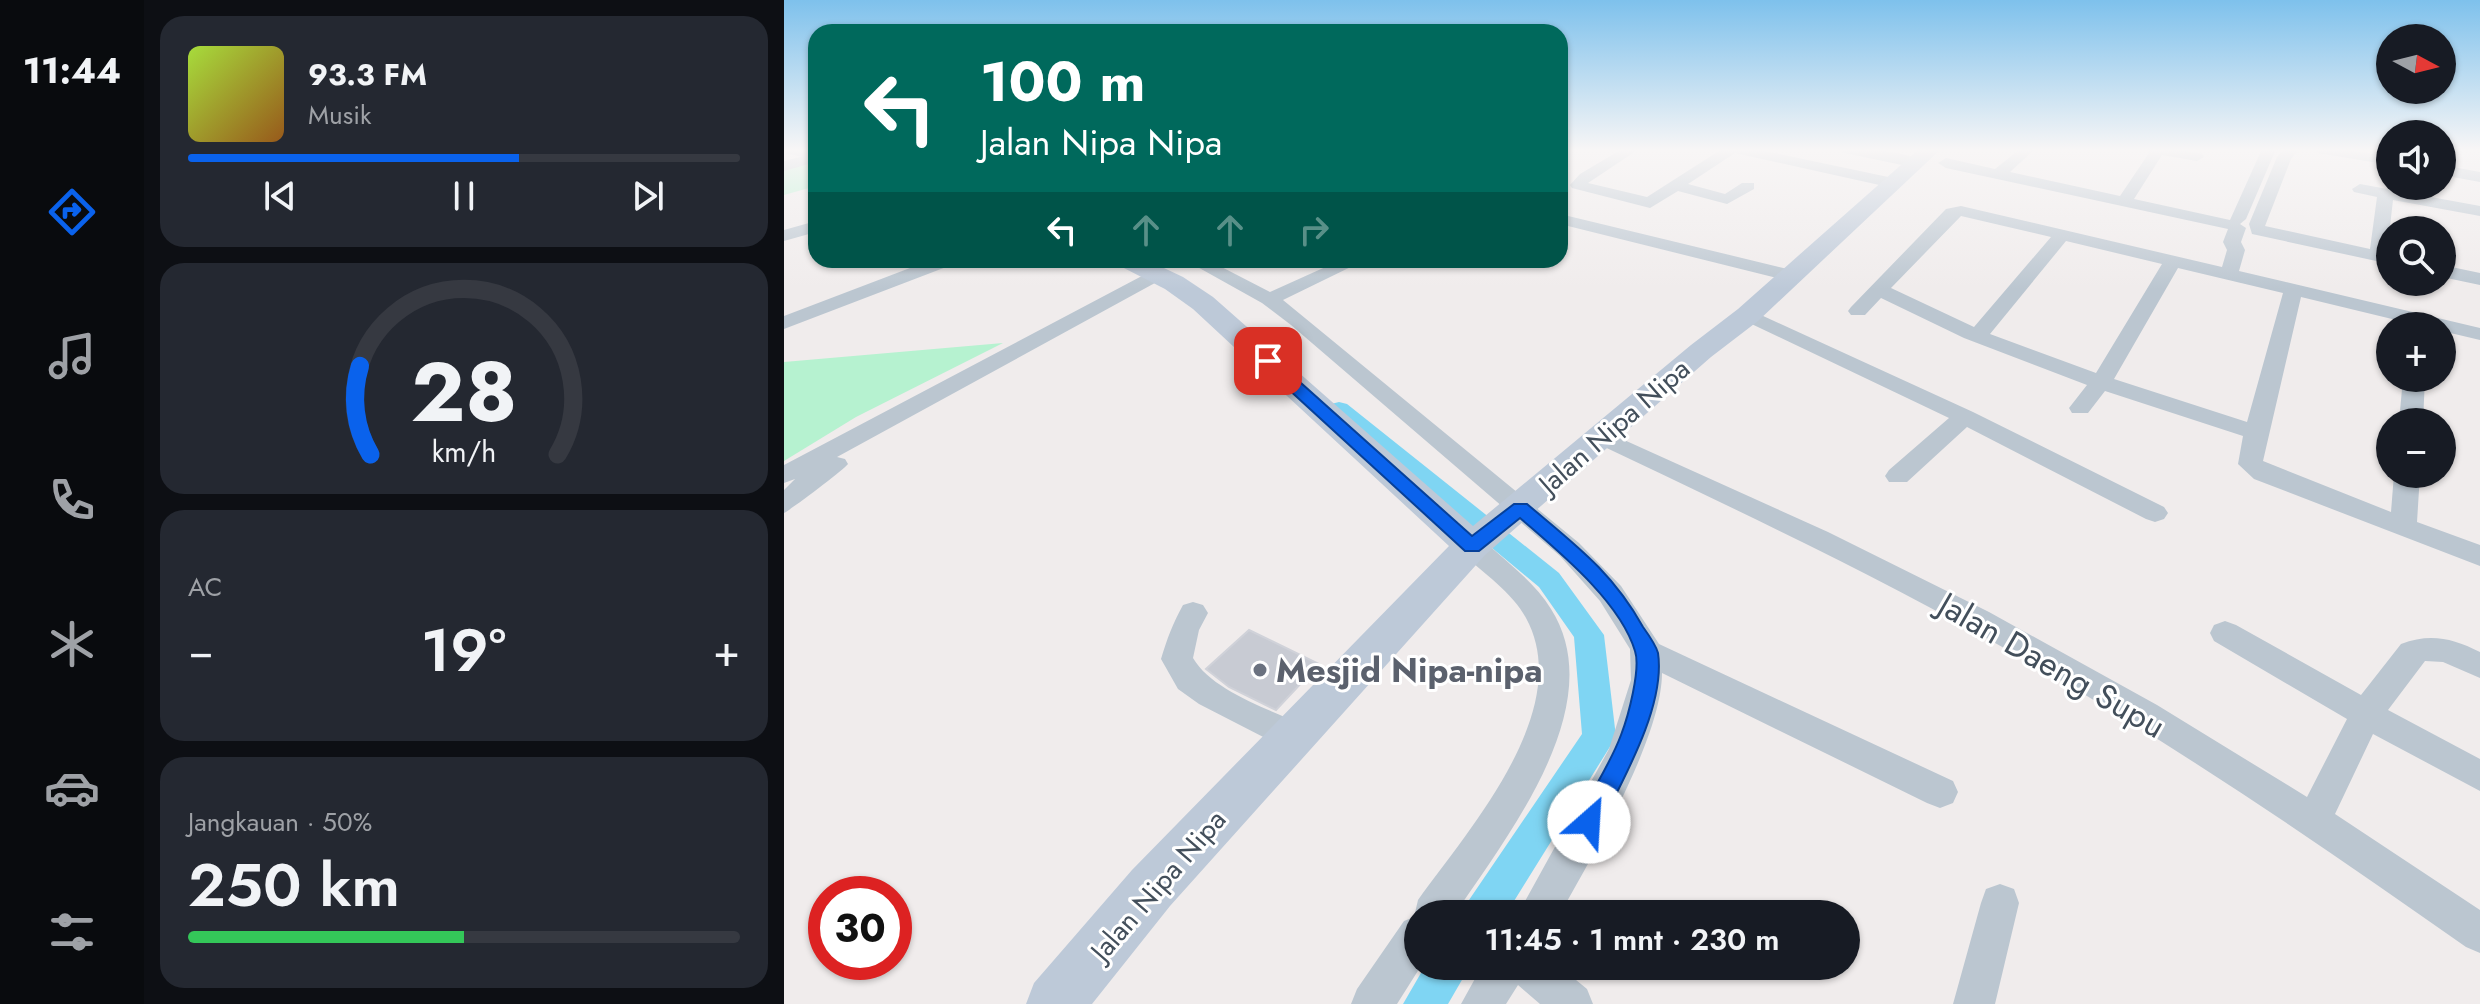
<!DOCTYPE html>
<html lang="id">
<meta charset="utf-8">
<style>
:root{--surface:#171b24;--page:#242831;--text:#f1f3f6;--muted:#9ea1a6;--line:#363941;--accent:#0a62ec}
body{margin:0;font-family:Jost,sans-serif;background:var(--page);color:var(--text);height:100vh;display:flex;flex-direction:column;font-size:30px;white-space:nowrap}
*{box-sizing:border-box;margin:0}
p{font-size:26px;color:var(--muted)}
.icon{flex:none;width:44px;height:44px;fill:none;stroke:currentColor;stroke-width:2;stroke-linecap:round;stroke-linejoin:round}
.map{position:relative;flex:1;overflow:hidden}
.sheet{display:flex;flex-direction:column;gap:16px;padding:16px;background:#0d0f14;width:640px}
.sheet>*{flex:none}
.banner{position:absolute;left:24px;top:24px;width:760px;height:244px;border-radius:24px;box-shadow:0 2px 6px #0004;background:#00695c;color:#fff;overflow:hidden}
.needle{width:52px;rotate:97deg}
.controls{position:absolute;left:1592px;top:24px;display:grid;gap:16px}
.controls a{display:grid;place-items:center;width:80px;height:80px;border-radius:50%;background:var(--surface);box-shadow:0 2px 6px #0004;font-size:40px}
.speed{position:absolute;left:24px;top:876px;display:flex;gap:16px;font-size:40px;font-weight:700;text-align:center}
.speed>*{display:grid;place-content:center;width:104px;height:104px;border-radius:50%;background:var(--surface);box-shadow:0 2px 6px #0004;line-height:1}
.speed .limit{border:12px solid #d22;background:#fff;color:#111}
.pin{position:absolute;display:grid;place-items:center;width:68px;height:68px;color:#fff;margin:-34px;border-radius:16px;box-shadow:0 4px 12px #0006}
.me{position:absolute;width:88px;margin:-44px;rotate:26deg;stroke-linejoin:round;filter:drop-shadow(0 0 6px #0008)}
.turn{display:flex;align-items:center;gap:28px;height:168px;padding:0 40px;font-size:36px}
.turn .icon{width:104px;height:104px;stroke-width:2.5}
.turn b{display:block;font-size:56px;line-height:68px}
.lanes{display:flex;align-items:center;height:76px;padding:0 40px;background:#0003;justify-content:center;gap:40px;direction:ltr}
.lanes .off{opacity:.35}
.big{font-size:60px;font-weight:600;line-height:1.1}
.sheet .card{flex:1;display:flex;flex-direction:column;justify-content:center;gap:12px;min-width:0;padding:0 28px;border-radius:24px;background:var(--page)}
.sheet .dial{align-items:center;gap:0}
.dial svg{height:208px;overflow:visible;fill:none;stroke:var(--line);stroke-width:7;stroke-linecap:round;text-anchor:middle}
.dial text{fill:var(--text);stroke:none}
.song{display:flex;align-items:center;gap:24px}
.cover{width:96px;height:96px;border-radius:12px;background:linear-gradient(135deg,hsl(80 70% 55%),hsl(30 70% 35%))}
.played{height:8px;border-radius:4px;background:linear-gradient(90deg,var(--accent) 60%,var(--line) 60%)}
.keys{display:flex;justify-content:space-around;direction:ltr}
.heat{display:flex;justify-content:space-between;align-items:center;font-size:44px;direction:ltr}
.charge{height:12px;border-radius:6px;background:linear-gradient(90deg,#34c759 50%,var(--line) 0)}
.trip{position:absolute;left:620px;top:900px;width:456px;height:80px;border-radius:40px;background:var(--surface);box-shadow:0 2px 6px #0004;font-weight:600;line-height:80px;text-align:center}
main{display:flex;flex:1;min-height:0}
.menu{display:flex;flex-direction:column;width:144px;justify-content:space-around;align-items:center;background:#090b0e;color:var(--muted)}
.menu .icon{width:56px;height:56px}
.menu .current{color:var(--accent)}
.menu b{font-size:36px;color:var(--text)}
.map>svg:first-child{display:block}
.green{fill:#b6f2d0}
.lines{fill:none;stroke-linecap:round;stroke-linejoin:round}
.canal{fill:#7fd5f3;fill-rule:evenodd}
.building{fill:#c8cbd3;stroke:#d0d2d9;stroke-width:2}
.street{fill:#bbc6d0;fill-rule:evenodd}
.secondary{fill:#bdc9d8;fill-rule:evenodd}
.route{fill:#0a62ec;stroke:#064099;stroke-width:2}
.worship-dot{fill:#6b7280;stroke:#fff;stroke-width:3}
.labels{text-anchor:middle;stroke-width:6;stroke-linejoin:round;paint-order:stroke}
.street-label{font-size:28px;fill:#434f5b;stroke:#fff}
.near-street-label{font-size:34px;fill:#434f5b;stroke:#fff}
.near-worship-label{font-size:34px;font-weight:bold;fill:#5b616d;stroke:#fff;text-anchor:start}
</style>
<main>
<nav class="menu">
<b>11:44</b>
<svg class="icon current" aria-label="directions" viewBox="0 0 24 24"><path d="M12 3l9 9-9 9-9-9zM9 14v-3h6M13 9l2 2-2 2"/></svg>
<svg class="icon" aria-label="music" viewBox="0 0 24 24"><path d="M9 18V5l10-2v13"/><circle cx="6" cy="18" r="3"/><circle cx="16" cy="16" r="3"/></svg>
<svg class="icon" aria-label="phone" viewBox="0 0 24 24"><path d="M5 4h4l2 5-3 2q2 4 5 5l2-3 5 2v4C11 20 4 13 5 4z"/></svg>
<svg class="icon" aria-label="climate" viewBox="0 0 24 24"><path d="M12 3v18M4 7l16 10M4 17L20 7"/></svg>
<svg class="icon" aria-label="car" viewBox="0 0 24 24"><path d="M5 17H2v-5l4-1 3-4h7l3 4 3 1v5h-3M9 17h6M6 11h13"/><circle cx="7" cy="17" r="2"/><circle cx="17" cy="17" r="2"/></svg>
<svg class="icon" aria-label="filters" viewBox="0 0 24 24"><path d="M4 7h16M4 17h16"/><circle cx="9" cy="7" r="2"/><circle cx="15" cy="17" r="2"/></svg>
</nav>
<section class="sheet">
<div class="card">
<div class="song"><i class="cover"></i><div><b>93.3 FM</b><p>Musik</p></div></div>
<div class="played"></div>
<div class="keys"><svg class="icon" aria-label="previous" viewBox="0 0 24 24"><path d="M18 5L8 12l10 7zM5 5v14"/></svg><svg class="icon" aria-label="pause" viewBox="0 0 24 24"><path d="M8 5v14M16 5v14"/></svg><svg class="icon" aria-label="next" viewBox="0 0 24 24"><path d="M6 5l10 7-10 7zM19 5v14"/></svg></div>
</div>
<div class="card dial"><svg viewBox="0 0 100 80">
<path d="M14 69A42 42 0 1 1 86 69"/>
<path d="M14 69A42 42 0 0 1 10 35" stroke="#0a62ec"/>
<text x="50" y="56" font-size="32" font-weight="700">28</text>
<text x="50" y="72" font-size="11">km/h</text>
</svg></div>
<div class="card"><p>AC</p>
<div class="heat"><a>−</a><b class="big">19°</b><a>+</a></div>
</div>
<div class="card"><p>Jangkauan · 50%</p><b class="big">250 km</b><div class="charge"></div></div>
</section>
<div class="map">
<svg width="1696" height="1004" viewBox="0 0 1696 1004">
<rect width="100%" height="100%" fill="#f0ecec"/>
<path class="green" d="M32,160V186L0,195V168Z
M219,343L72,417L0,461V362Z"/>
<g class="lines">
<path class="canal" d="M555,402L563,404L775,573L820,635L832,737L722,914H679L685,900L798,734L790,637L755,587L547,414L544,409L547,404Z
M641,966H686L664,1004H619Z"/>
</g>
<path class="building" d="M465,630L535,664L492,710L445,687L422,669Z"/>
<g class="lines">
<path class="street" d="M838,149H855L804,183L863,197L938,149H971L1109,178L1117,183L1109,188L951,153L904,184L941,194L958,183H970V189L943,204L894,191L866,208L788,188L786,185L796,174Z
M1054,149C1075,148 1123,150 1140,163L1132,168L1061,153Z
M1236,149H1251L1226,172L1336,196L1365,153L1361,149H1391L1418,154L1420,157L1413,161L1378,155L1350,199L1446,220L1478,149H1492L1462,219L1456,224L1462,228L1457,242L1461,250L1455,271L1696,328V340L1658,331V326H1637L1517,297L1479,461L1607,512L1610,474H1636L1633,522L1696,545V566L1470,479L1454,464L1459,436L1321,391L1304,413H1288L1285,408L1303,385L1180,338L1097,298L1081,315H1067L1064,311L1067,307L1162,209L1177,206L1438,267L1443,250L1439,242L1444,229L1162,168L1154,163L1162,158L1211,169ZM1177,216L1267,237L1190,327L1107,288ZM1282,241L1378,264L1312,373L1206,334ZM1394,268L1499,293L1463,422L1330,379Z
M1500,149L1514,150L1507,159L1481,226L1586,249L1593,197L1570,192L1568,189L1576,184L1696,206V216L1609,200L1603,253L1606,254V264L1468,234L1465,224L1493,157Z
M1527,149H1558L1606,157V165L1534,153Z
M32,153V162L0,171V161Z
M1658,165L1696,172V182L1658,175Z
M776,214L1016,272L1018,276L1009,282L776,224Z
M32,221V232L0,241V230Z
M147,260H173L170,264L0,329V316Z
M401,260H424L486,292L557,260H581L499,300L795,543L837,586L875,644L1169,781L1174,792L1169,803L1156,808L1143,803L878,673C878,737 808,857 776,914H734L825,749L847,680L846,649L816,601L776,556L507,325L478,303Z
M1658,265L1696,273V285L1658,277Z
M373,268L380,270L382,274L380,278L53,457L61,459L64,464C61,469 5,511 0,513V490L11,479L0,483V465Z
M964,309L1189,412L1380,507L1384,513L1380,519L1371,522L1362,519L1183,427L1123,482H1105L1101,476L1105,470L1165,418L957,319L954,315Z
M1619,378H1641L1639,422H1615Z
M818,430L1044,532L1205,612L1373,705L1523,797L1563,719L1430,641L1426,633L1430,625L1441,621L1452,625L1577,695L1617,644C1646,633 1668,638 1696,652V678L1659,662L1641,661L1604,710L1696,759V791L1589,734L1551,814L1696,910V953L1682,947C1537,845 1390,744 1236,657C1098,578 953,510 810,442L806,437L810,432Z
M688,537L698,539C721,561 750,581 767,609C828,705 723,836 671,914H634V966H637L613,1004H567L573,989L620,921L630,917L634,900C684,830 792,710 742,618C728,592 699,573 678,553L674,546L678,539Z
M409,602L419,605L424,613L415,630L409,658C428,691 487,710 521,726L526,736L521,746L509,750L497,746L415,704L394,689L377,659C383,639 389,623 399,605Z
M1216,884L1230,889L1235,903L1211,1004H1169L1197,903L1202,889Z
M698,966H775L803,989L809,1004H756L734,985L722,1004H677Z"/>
<path class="secondary" d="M0,149H32V160L1,153Z
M1135,149H1157L974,321L927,357L701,555L386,906L308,1004H242L250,983L348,870L665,546L409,309L381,289L334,265L330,260H363L399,277L429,297L689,526L907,345L954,309Z"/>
</g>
<linearGradient id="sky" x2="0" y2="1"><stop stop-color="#7ec1ec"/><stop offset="0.52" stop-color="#f8f6f6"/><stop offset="1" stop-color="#f8f6f6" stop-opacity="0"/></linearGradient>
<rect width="1696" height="289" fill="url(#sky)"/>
<path class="route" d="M484,357L489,358L688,536L730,504H743C790,544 828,571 859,627C864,634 872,645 874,653C882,707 837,783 814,830L805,834L796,830L793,822C806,793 826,765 837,735C844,717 857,669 851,651C836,601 774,551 736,518L695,551H681L478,365L476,361Z"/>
<circle class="worship-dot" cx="476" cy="670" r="8"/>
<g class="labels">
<g class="street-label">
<text transform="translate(830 426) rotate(-41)" y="10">Jalan Nipa Nipa</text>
<text transform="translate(374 885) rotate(-49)" y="10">Jalan Nipa Nipa</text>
</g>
<g class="near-street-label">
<text transform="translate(1268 665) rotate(30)" y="12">Jalan Daeng Supu</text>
</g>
<g class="near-worship-label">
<text x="492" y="682">Mesjid Nipa-nipa</text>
</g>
</g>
</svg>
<div class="controls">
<a><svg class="needle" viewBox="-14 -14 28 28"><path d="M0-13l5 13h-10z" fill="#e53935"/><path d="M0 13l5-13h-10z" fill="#9ea1a6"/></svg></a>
<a><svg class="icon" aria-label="sound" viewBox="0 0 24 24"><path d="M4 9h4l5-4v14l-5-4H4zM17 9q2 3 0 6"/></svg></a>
<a><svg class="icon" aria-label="search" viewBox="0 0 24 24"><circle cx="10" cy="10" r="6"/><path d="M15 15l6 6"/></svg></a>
<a>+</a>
<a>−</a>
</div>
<div class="speed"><div class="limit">30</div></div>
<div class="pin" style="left:484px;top:361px;background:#d93025"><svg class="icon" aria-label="arrive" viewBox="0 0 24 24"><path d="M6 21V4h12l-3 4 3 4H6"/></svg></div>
<svg class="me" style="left:805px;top:822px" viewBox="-20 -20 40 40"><circle r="19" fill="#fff"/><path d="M0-13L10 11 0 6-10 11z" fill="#0a62ec"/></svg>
<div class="trip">11:45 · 1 mnt · 230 m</div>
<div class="banner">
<div class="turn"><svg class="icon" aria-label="left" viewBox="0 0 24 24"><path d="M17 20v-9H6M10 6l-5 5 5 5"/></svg><div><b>100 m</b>Jalan Nipa Nipa</div></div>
<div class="lanes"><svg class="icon" aria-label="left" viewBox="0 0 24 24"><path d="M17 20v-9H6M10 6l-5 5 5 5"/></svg><svg class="icon off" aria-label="ahead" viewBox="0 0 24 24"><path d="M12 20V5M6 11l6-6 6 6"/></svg><svg class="icon off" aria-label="ahead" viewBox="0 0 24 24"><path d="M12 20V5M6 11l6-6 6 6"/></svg><svg class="icon off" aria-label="right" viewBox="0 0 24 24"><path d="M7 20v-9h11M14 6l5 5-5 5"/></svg></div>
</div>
</div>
</main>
